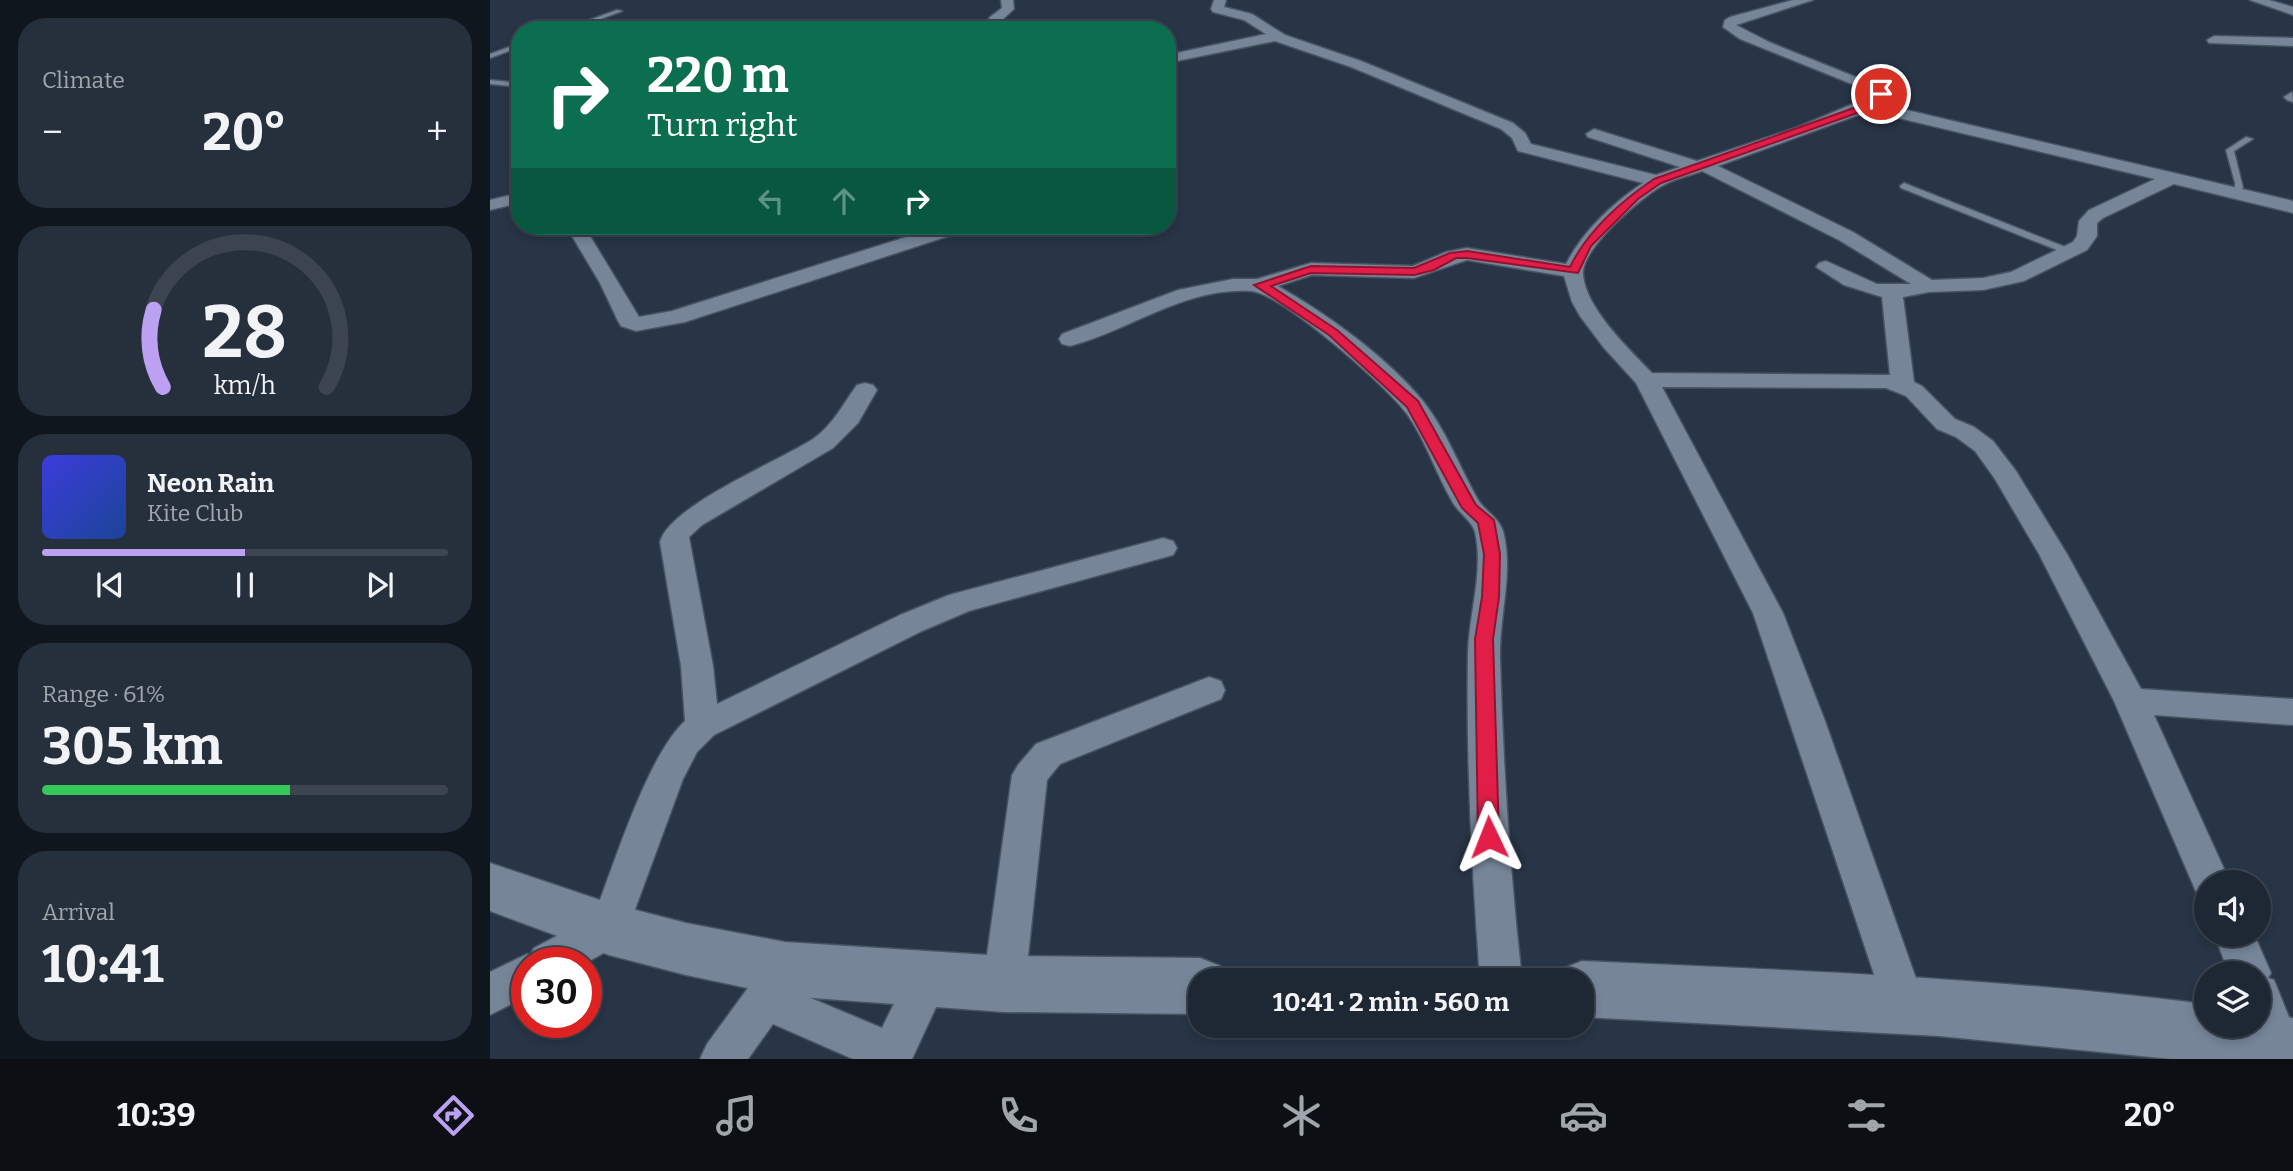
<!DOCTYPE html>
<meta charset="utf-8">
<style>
:root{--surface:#1e2834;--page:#26303c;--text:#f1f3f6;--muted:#a1a6ac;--line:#3c444f;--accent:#bca0f2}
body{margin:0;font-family:Bitter,serif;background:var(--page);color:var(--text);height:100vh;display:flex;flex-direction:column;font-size:26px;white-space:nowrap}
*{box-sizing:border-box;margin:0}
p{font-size:23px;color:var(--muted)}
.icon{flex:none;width:38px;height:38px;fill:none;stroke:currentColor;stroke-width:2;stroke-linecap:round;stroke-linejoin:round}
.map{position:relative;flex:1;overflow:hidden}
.side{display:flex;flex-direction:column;gap:18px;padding:18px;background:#10161d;width:490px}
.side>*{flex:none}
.banner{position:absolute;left:21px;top:21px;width:665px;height:214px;border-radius:28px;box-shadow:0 4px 10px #0003,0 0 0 2px var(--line);background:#0b6e4f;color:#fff;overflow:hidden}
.controls{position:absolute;left:1704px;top:870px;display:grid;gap:14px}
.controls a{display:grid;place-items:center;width:77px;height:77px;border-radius:50%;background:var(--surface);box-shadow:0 4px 10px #0003,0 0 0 2px var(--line);font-size:35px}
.speed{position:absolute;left:21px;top:947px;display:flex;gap:14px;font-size:35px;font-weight:700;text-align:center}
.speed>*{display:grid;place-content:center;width:91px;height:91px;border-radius:50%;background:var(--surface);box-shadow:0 4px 10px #0003,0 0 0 2px var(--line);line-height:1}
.speed .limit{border:10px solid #d22;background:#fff;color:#111}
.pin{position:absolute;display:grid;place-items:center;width:60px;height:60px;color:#fff;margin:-30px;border:4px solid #fff;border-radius:50%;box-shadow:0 2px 7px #0007}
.me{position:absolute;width:77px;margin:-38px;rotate:358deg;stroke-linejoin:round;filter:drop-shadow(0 0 5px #0008)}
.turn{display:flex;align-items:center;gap:24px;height:147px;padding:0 21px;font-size:32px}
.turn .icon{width:91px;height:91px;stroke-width:2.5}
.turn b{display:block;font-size:49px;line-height:60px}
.lanes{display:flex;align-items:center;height:66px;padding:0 21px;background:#0003;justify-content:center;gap:35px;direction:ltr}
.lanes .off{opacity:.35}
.big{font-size:52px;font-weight:700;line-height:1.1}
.side .tile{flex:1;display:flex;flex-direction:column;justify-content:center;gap:10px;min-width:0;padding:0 24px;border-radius:28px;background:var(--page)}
.side .dial{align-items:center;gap:0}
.dial svg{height:182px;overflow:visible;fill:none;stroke:var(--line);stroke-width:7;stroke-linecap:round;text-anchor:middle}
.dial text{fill:var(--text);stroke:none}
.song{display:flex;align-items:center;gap:21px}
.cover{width:84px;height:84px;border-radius:10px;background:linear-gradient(135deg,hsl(240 70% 55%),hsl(220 70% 35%))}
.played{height:7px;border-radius:4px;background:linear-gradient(90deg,var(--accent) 50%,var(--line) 50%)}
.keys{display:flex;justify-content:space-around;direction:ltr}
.heat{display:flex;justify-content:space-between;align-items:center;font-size:38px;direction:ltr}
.charge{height:10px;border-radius:5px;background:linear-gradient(90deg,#34c759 61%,var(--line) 0)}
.trip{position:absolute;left:698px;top:968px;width:406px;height:70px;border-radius:28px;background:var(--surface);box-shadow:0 4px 10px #0003,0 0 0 2px var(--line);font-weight:700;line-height:70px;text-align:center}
.dock{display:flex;height:112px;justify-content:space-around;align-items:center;background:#0c1015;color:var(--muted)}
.dock .icon{width:49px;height:49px}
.dock .selected{color:var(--accent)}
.dock b{font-size:32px;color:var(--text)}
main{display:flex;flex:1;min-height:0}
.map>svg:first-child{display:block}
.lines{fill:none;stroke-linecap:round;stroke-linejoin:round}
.lane-casing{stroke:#485361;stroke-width:3}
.street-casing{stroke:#485361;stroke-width:3}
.secondary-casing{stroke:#485361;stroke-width:3}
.path{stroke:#86919f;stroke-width:2;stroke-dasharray:1 2.5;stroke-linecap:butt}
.lane{fill:#768598;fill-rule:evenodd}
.street{fill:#768598;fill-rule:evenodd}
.secondary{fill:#768598;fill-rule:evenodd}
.route{fill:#e11d48;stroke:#92132f;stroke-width:2}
</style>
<main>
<section class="side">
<div class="tile"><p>Climate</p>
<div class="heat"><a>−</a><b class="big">20°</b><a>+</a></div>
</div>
<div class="tile dial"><svg viewBox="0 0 100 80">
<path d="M14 69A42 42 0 1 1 86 69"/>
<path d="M14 69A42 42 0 0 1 10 35" stroke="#bca0f2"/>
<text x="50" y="56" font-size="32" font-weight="700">28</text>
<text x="50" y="72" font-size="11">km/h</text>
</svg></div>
<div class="tile">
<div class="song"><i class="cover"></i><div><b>Neon Rain</b><p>Kite Club</p></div></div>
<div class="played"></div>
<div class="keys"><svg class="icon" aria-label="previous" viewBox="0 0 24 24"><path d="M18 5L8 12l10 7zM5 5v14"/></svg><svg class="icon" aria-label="pause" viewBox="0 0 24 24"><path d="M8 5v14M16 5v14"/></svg><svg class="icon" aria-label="next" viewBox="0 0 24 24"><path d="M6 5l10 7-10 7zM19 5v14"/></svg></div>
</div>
<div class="tile"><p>Range · 61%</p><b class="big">305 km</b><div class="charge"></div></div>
<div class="tile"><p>Arrival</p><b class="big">10:41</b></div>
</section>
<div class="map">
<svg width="1803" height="1059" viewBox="0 0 1803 1059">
<rect width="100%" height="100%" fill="#283546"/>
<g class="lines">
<defs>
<path id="lane" d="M127,10L132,11L82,30H72Z
M30,43V47L0,58V54Z
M0,80L30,83V87L0,84Z
M1756,137L1763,139L1744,151L1753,188L1746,193H1740L1739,191L1745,187V183L1736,150Z
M1414,183L1583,250L1585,252L1577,254L1411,188L1410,186Z"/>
<path id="street" d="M511,0H523L524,9L510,22L507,30H494L500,17L512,8Z
M724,0H736L734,7L762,14L795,35L871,61L1023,123L1035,133L1041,144L1166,175L1190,167L1098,137L1096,134L1104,129L1207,161L1308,127L1382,96L1362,84L1250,39L1233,27L1235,20L1240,17L1303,0H1323L1246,25L1279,42L1388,86L1400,97L1391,104L1803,201V213L1684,184L1613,218L1607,223V236L1597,250L1534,281L1493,290L1439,292L1413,297L1424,382L1432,386L1465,419L1484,427L1503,441L1526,471L1577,554L1651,689L1803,699V725L1664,715L1740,882H1717V898L1707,894L1624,701L1549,554L1505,479L1485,451L1466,437L1447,429L1416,396L1396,388L1172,387L1293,613L1335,721L1435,1004L1429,1019L1414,1025L1399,1019L1263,613L1146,383L1114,348L1090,316L1082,302L1074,276L977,260L924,278L822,275L788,286C837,314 897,357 933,401C956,430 969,466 987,498C994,511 1008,516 1013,531C1024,572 1009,616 1010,658C1013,765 1020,873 1032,980H990C982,871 976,762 978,653C979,613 994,572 985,532C983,522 969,513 963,503C946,474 936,441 917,414C898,387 791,293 761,291C694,287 641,330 580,346L572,344L569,339L572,334L688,290L743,279H767L821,263L923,266L956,252L977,248L1076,264C1093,231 1123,203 1153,183L1028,151L1022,138L1011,129L861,67L785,41L677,63V55L776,34L754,20L723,12L721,9ZM1379,111L1665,179L1599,210L1589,221L1587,236L1583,242L1521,272L1493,278L1442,280L1363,232L1228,166ZM1212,171L1349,240L1421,284H1387L1336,261L1329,263L1326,267L1354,285L1392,297L1400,375L1162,373C1140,350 1093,306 1093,272C1094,247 1150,198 1172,186C1183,179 1199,176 1212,171Z
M1760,0H1779L1803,7V15Z
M1724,36L1803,38V46L1719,43L1717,40Z
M1802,92L1803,102L1797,100L1794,97Z
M30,193V203L0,210V200Z
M76,226H94L149,317L182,311L451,226H479L477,230L195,322L146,331L131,326L128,321L110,283Z
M375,383L383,385L387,390L368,423L343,448L212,525L199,537L223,666L227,704L410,615L459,595L673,538L683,541L687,548L683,555L479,611L432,631L224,735L207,752L193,779L133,942L96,963L37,962V996L0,1015V972L37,954L40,955L44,948L104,916C124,865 157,756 195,721L191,666L170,542C179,506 289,461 323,439C343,425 353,404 367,385Z
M719,677L731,681L735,690L731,699L570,764L557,780L535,984L529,998L514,1004L499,998L493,984L522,775L528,765L546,744Z
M1724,934H1764L1781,973L1778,978L1784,980L1803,1027V1059H1773L1760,1026H1769V973H1739Z
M438,959L453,965L459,979L422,1059H363L283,1024L258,1059H210L217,1044L271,970L286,964L301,970L307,984L304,991L392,1028L423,965Z"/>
<path id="secondary" d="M0,863L119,903L196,923L295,942L514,956L710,958L730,966L736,980H710V1014L514,1012L295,996L196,975L119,955L0,911Z
M1092,961C1300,970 1508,978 1715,1004L1717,1026H1769V1013L1803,1018V1059H1681L1449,1036L1092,1017V980H1067L1072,969Z"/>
</defs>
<use href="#lane" class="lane-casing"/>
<use href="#street" class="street-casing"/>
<use href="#secondary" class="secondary-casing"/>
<path class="path" d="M34,30L60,21"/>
<use href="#lane" class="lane"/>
<use href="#street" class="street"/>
<use href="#secondary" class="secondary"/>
</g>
<path class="route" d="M1388,92H1394L1396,97L1381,108L1171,183L1148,199L1101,246L1088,273L977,258H966L944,270L924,275L821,273L781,286L847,330L928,401L986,505L1004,520L1010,554L1009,597L1003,639L1009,837L1006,844L999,847L991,844L988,837L985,639L992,597L994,554L988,523L972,508L917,407L839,335L764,285L821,266L924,268L960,253L977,251L1080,267C1098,230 1130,202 1164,179L1375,104L1388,96Z"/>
</svg>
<div class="controls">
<a><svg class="icon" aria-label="sound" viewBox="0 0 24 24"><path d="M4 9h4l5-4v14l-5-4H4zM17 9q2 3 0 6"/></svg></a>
<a><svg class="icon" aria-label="layers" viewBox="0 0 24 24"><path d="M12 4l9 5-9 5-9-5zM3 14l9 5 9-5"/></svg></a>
</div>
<div class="speed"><div class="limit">30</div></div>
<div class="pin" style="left:1391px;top:94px;background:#d93025"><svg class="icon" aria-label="arrive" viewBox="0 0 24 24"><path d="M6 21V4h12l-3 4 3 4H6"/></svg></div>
<svg class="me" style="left:999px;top:837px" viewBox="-20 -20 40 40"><path d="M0-17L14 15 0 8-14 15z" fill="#e11d48" stroke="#fff" stroke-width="4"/></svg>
<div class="trip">10:41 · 2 min · 560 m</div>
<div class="banner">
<div class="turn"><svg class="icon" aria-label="right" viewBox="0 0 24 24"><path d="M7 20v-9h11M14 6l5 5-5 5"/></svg><div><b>220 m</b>Turn right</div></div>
<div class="lanes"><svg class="icon off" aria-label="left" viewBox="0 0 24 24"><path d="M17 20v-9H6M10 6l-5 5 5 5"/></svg><svg class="icon off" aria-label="ahead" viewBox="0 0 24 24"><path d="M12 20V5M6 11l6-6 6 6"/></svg><svg class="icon" aria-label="right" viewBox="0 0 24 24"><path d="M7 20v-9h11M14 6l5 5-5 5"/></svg></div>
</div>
</div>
</main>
<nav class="dock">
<b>10:39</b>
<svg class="icon selected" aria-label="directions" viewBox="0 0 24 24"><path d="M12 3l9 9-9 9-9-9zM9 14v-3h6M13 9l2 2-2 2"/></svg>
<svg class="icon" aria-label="music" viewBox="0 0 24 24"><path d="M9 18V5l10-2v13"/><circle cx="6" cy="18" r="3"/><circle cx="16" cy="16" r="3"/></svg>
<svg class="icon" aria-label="phone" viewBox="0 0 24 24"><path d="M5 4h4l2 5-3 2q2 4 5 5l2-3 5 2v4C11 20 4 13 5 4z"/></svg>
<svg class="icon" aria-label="climate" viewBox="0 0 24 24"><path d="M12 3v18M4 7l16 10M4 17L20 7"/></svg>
<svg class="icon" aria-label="car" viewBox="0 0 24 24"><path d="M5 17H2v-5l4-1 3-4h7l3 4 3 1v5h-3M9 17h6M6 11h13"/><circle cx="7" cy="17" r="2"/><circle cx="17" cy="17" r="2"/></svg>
<svg class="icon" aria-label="filters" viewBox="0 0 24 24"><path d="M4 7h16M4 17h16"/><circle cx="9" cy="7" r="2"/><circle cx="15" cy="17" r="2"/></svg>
<b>20°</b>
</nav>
